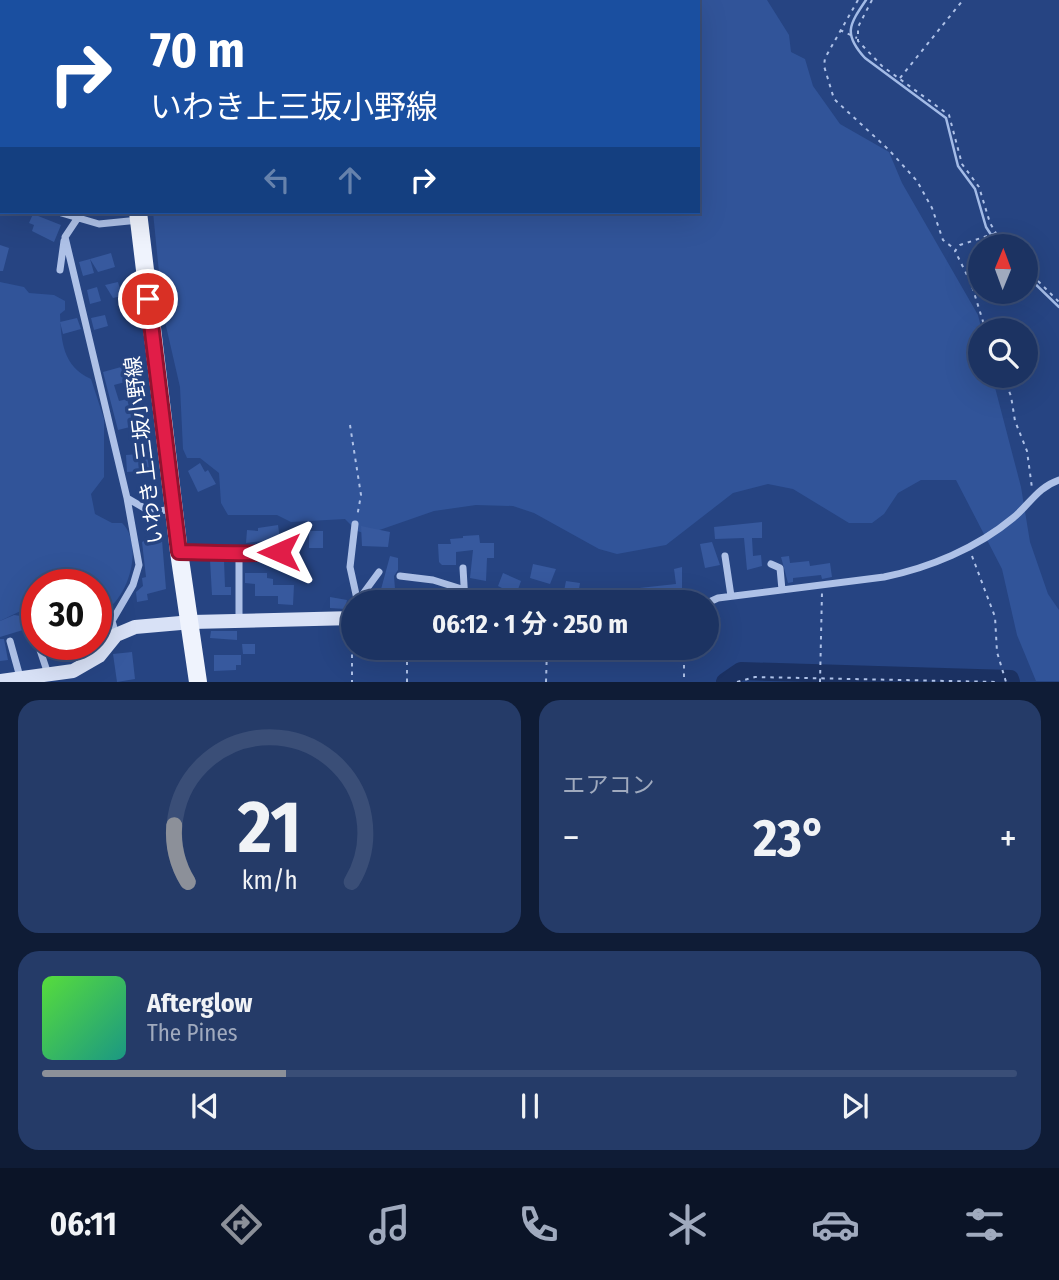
<!DOCTYPE html>
<html lang="ja">
<meta charset="utf-8">
<style>
:root{--surface:#1c3362;--page:#253b68;--text:#f1f3f6;--muted:#a0aabe;--line:#3a4e77;--accent:#8c9099}
body{margin:0;font-family:"Fira Sans Condensed","Noto Sans JP",sans-serif;background:var(--page);color:var(--text);height:100vh;display:flex;flex-direction:column;font-size:26px;white-space:nowrap}
*{box-sizing:border-box;margin:0}
p{font-size:23px;color:var(--muted)}
.icon{flex:none;width:38px;height:38px;fill:none;stroke:currentColor;stroke-width:2;stroke-linecap:round;stroke-linejoin:round}
.map{position:relative;height:682px;overflow:hidden}
.sheet{display:flex;flex-direction:column;gap:18px;padding:18px;background:#0f1c36;flex:1}
.sheet>*{flex:none}
.hud{position:absolute;left:0px;top:0px;width:700px;height:214px;box-shadow:0 7px 28px #0002,0 0 0 2px var(--line);background:#1a4fa0;color:#fff;overflow:hidden}
.needle{width:46px;rotate:1deg}
.controls{position:absolute;left:968px;top:234px;display:grid;gap:14px}
.controls a{display:grid;place-items:center;width:70px;height:70px;border-radius:50%;background:var(--surface);box-shadow:0 7px 28px #0002,0 0 0 2px var(--line);font-size:35px}
.speed{position:absolute;left:21px;top:569px;display:flex;gap:14px;font-size:35px;font-weight:700;text-align:center}
.speed>*{display:grid;place-content:center;width:91px;height:91px;border-radius:50%;background:var(--surface);box-shadow:0 7px 28px #0002,0 0 0 2px var(--line);line-height:1}
.speed .limit{border:10px solid #d22;background:#fff;color:#111}
.pin{position:absolute;display:grid;place-items:center;width:60px;height:60px;color:#fff;margin:-30px;border:4px solid #fff;border-radius:50%;box-shadow:0 2px 7px #0007}
.me{position:absolute;width:77px;margin:-38px;rotate:270deg;stroke-linejoin:round;filter:drop-shadow(0 0 5px #0008)}
.turn{display:flex;align-items:center;gap:24px;height:147px;padding:0 35px;font-size:32px}
.turn .icon{width:91px;height:91px;stroke-width:2.5}
.turn b{display:block;font-size:49px;line-height:60px}
.lanes{display:flex;align-items:center;height:66px;padding:0 35px;background:#0003;justify-content:center;gap:35px;direction:ltr}
.lanes .off{opacity:.35}
.big{font-size:52px;font-weight:700;line-height:1.1}
.sheet .widget{flex:1;display:flex;flex-direction:column;justify-content:center;gap:10px;min-width:0;padding:0 24px;border-radius:21px;background:var(--page)}
.sheet .dial{align-items:center;gap:0}
.dial svg{height:182px;overflow:visible;fill:none;stroke:var(--line);stroke-width:7;stroke-linecap:round;text-anchor:middle}
.dial text{fill:var(--text);stroke:none}
.song{display:flex;align-items:center;gap:21px}
.cover{width:84px;height:84px;border-radius:10px;background:linear-gradient(135deg,hsl(110 70% 55%),hsl(170 70% 35%))}
.played{height:7px;border-radius:4px;background:linear-gradient(90deg,var(--accent) 25%,var(--line) 25%)}
.keys{display:flex;justify-content:space-around;direction:ltr}
.heat{display:flex;justify-content:space-between;align-items:center;font-size:38px;direction:ltr}
.sheet .tiles{flex:1;display:grid;gap:18px;grid-template-columns:1fr 1fr}
.widget:last-child{grid-column:span 2}
.trip{position:absolute;left:341px;top:590px;width:378px;height:70px;border-radius:35px;background:var(--surface);box-shadow:0 7px 28px #0002,0 0 0 2px var(--line);font-weight:700;line-height:70px;text-align:center}
.tab-bar{display:flex;height:112px;justify-content:space-around;align-items:center;background:#0b1427;color:var(--muted)}
.tab-bar .icon{width:49px;height:49px}
.tab-bar .active{color:var(--accent)}
.tab-bar b{font-size:32px;color:var(--text)}
.map>svg:first-child{display:block}
.green{fill:#315499}
.lines{fill:none;stroke-linecap:round;stroke-linejoin:round}
.stream{stroke:#a3bbe7;stroke-width:2.5}
.river{stroke:#1b3162;stroke-width:18}
.building{fill:#37599e}
.path{stroke:#aec1e7;stroke-width:2;stroke-dasharray:3.5 5;stroke-linecap:butt}
.street{stroke:#aec1e7;stroke-width:7}
.secondary{stroke:#d8e1f6;stroke-width:14}
.primary{stroke:#eff3fd;stroke-width:18}
.route-casing{stroke:#92132f;stroke-width:18}
.route{stroke:#e11d48;stroke-width:12}
.labels{text-anchor:middle;stroke-width:7;stroke-linejoin:round;paint-order:stroke}
.street-label{font-size:21px;fill:#fff;stroke:#264482}
</style>
<div class="map">
<svg width="1059" height="682" viewBox="0 0 1059 682">
<rect width="100%" height="100%" fill="#264482"/>
<path class="green" d="M510,0H767L789,35L791,52L805,59L813,86L840,124L889,152L902,183L978,315L982,331L980,376H992L1021,487L1030,542L1048,594L1059,610V681H1036L1017,635L1002,569L956,480H921L898,493L884,514L872,523H849L793,489L768,484L733,493L666,545L617,554L599,549L534,513L513,506L476,505L434,511L368,534L357,531L345,519L291,522L277,515H228L221,503L219,473L200,458H187L183,449L180,387L163,313L153,212H698V2H508Z
M0,282L24,287L29,293L54,295L65,301V310L60,314C61,341 63,367 91,379L104,419V477L91,494L95,514L112,523H122C144,544 129,598 104,611L96,609V584H37V603L0,621Z"/>
<g class="lines">
<path class="stream" d="M866,0C849,25 843,34 865,58L946,118L958,166L975,189L986,227L999,247
M1026,275L1059,307"/>
<path class="river" d="M725,682L741,671L1010,679L1011,682"/>
</g>
<path class="building" d="M33,214L61,225L54,242L32,231L34,225L29,223Z
M0,245L9,248L3,271H0Z
M111,253L115,267L98,272L90,259Z
M90,259L94,273L83,276L79,262Z
M118,282L122,296L113,298L105,285Z
M97,287L101,301L90,304L87,290Z
M105,315L108,326L94,330L91,318Z
M77,318L81,329L63,334L60,322Z
M121,367L125,382L114,385L119,401L127,399L134,426L118,430L103,372Z
M152,453L153,470L127,472L126,455Z
M200,463L205,472L208,470L216,484L198,492L188,471Z
M762,522V538H752L753,556L761,555L762,566L747,570L744,538L715,539L714,527Z
M278,525L280,539L246,543L247,530L258,531V528Z
M361,526L390,532L388,547L362,546Z
M309,531H323V548H309Z
M479,535L480,543H494V558H487L486,581L470,578L473,550L456,552V565H442L439,562L438,544H451L450,539L463,538V536Z
M149,539L162,540L166,589L147,594L148,600L137,602L136,592L143,586L142,578L146,577L142,542Z
M712,542L720,565L705,568L700,544Z
M390,556L398,558V570L394,576L396,602H372L373,592L380,593Z
M789,556L790,563L809,561L810,566L830,563L832,577L822,579L821,575L793,578V582L788,583L781,557Z
M210,560H224L225,587H231V595H212Z
M533,564L556,569L550,584L530,578Z
M682,567V593H697V602H632L630,589L676,584L674,569Z
M245,573H267V578L273,579V585H294L293,605L278,604V596H255V584L245,583Z
M503,573L521,581L516,595L498,586Z
M566,581L580,583L579,589L599,591V588H609L608,602H567V597L563,596Z
M330,597L347,600L345,609L330,608Z
M14,615L21,616L23,630L0,637V621Z
M211,631H237V640L210,638Z
M0,639H4L8,660L0,661Z
M44,644H83L76,656L63,661L59,649L48,653Z
M242,644H255V654H243Z
M132,652L135,679L117,682L113,654Z
M214,655H241V665H236V670L214,671Z"/>
<g class="lines">
<path class="path" d="M858,0L825,58L824,66L834,99L889,150L917,181L932,208L943,240L956,250
M872,0L858,27V41L882,66L949,115L962,164L979,187L990,223L1004,247
M400,2V0
M840,30L857,38
M900,78L963,0
M1026,269L1059,302
M986,331L971,283L955,251L960,245L996,233
M1003,376L1011,396L1015,421L1027,451L1032,488
M350,425L361,495L357,517
M972,556L995,617L997,652L1006,682
M352,629V682
M684,648V682
M407,682V648
M546,682L547,648
M737,682L755,677L998,682
M820,682L822,592"/>
<path class="street" d="M236,0V2
M436,0L437,2
M468,2L471,0
M654,2L655,0
M0,187H2
M58,212L99,224L139,220
M77,219L65,237L127,498L151,512L174,509
M60,270L64,241
M355,524L350,567L357,599
M180,552L271,555L279,552
M239,552V621
M725,556L731,596
M771,564L780,568L782,590
M463,568L465,602
M400,576L433,580L465,590
M542,598L543,602
M357,602L379,572
M707,603L718,598L884,577C929,568 977,548 1013,518C1029,505 1038,487 1059,480
M37,614L34,622L37,639
M116,635L112,621L133,585L139,565L127,498
M10,641L20,677
M38,644L48,674"/>
<path class="secondary" d="M0,681L73,671L99,656L116,635L135,627L192,622L354,618"/>
<path class="primary" d="M114,0V2
M138,212L179,552L198,682"/>
</g>
<g class="lines">
<defs>
<path id="route" d="M148,299L179,552C194,552 272,555 279,552"/>
</defs>
<use href="#route" class="route-casing"/>
<use href="#route" class="route"/>
</g>
<g class="labels">
<g class="street-label">
<text transform="translate(144 450) rotate(-97)" y="7">いわき上三坂小野線</text>
</g>
</g>
</svg>
<div class="controls">
<a><svg class="needle" viewBox="-14 -14 28 28"><path d="M0-13l5 13h-10z" fill="#e53935"/><path d="M0 13l5-13h-10z" fill="#a0aabe"/></svg></a>
<a><svg class="icon" aria-label="search" viewBox="0 0 24 24"><circle cx="10" cy="10" r="6"/><path d="M15 15l6 6"/></svg></a>
</div>
<div class="speed"><div class="limit">30</div></div>
<div class="pin" style="left:148px;top:299px;background:#d93025"><svg class="icon" aria-label="arrive" viewBox="0 0 24 24"><path d="M6 21V4h12l-3 4 3 4H6"/></svg></div>
<svg class="me" style="left:279px;top:552px" viewBox="-20 -20 40 40"><path d="M0-17L14 15 0 8-14 15z" fill="#e11d48" stroke="#fff" stroke-width="4"/></svg>
<div class="trip">06:12 · 1 分 · 250 m</div>
<div class="hud">
<div class="turn"><svg class="icon" aria-label="right" viewBox="0 0 24 24"><path d="M7 20v-9h11M14 6l5 5-5 5"/></svg><div><b>70 m</b>いわき上三坂小野線</div></div>
<div class="lanes"><svg class="icon off" aria-label="left" viewBox="0 0 24 24"><path d="M17 20v-9H6M10 6l-5 5 5 5"/></svg><svg class="icon off" aria-label="ahead" viewBox="0 0 24 24"><path d="M12 20V5M6 11l6-6 6 6"/></svg><svg class="icon" aria-label="right" viewBox="0 0 24 24"><path d="M7 20v-9h11M14 6l5 5-5 5"/></svg></div>
</div>
</div>
<section class="sheet">
<div class="tiles">
<div class="widget dial"><svg viewBox="0 0 100 80">
<path d="M14 69A42 42 0 1 1 86 69"/>
<path d="M14 69A42 42 0 0 1 8 44" stroke="#8c9099"/>
<text x="50" y="56" font-size="32" font-weight="700">21</text>
<text x="50" y="72" font-size="11">km/h</text>
</svg></div>
<div class="widget"><p>エアコン</p>
<div class="heat"><a>−</a><b class="big">23°</b><a>+</a></div>
</div>
<div class="widget">
<div class="song"><i class="cover"></i><div><b>Afterglow</b><p>The Pines</p></div></div>
<div class="played"></div>
<div class="keys"><svg class="icon" aria-label="previous" viewBox="0 0 24 24"><path d="M18 5L8 12l10 7zM5 5v14"/></svg><svg class="icon" aria-label="pause" viewBox="0 0 24 24"><path d="M8 5v14M16 5v14"/></svg><svg class="icon" aria-label="next" viewBox="0 0 24 24"><path d="M6 5l10 7-10 7zM19 5v14"/></svg></div>
</div>
</div>
</section>
<nav class="tab-bar">
<b>06:11</b>
<svg class="icon active" aria-label="directions" viewBox="0 0 24 24"><path d="M12 3l9 9-9 9-9-9zM9 14v-3h6M13 9l2 2-2 2"/></svg>
<svg class="icon" aria-label="music" viewBox="0 0 24 24"><path d="M9 18V5l10-2v13"/><circle cx="6" cy="18" r="3"/><circle cx="16" cy="16" r="3"/></svg>
<svg class="icon" aria-label="phone" viewBox="0 0 24 24"><path d="M5 4h4l2 5-3 2q2 4 5 5l2-3 5 2v4C11 20 4 13 5 4z"/></svg>
<svg class="icon" aria-label="climate" viewBox="0 0 24 24"><path d="M12 3v18M4 7l16 10M4 17L20 7"/></svg>
<svg class="icon" aria-label="car" viewBox="0 0 24 24"><path d="M5 17H2v-5l4-1 3-4h7l3 4 3 1v5h-3M9 17h6M6 11h13"/><circle cx="7" cy="17" r="2"/><circle cx="17" cy="17" r="2"/></svg>
<svg class="icon" aria-label="filters" viewBox="0 0 24 24"><path d="M4 7h16M4 17h16"/><circle cx="9" cy="7" r="2"/><circle cx="15" cy="17" r="2"/></svg>
</nav>
